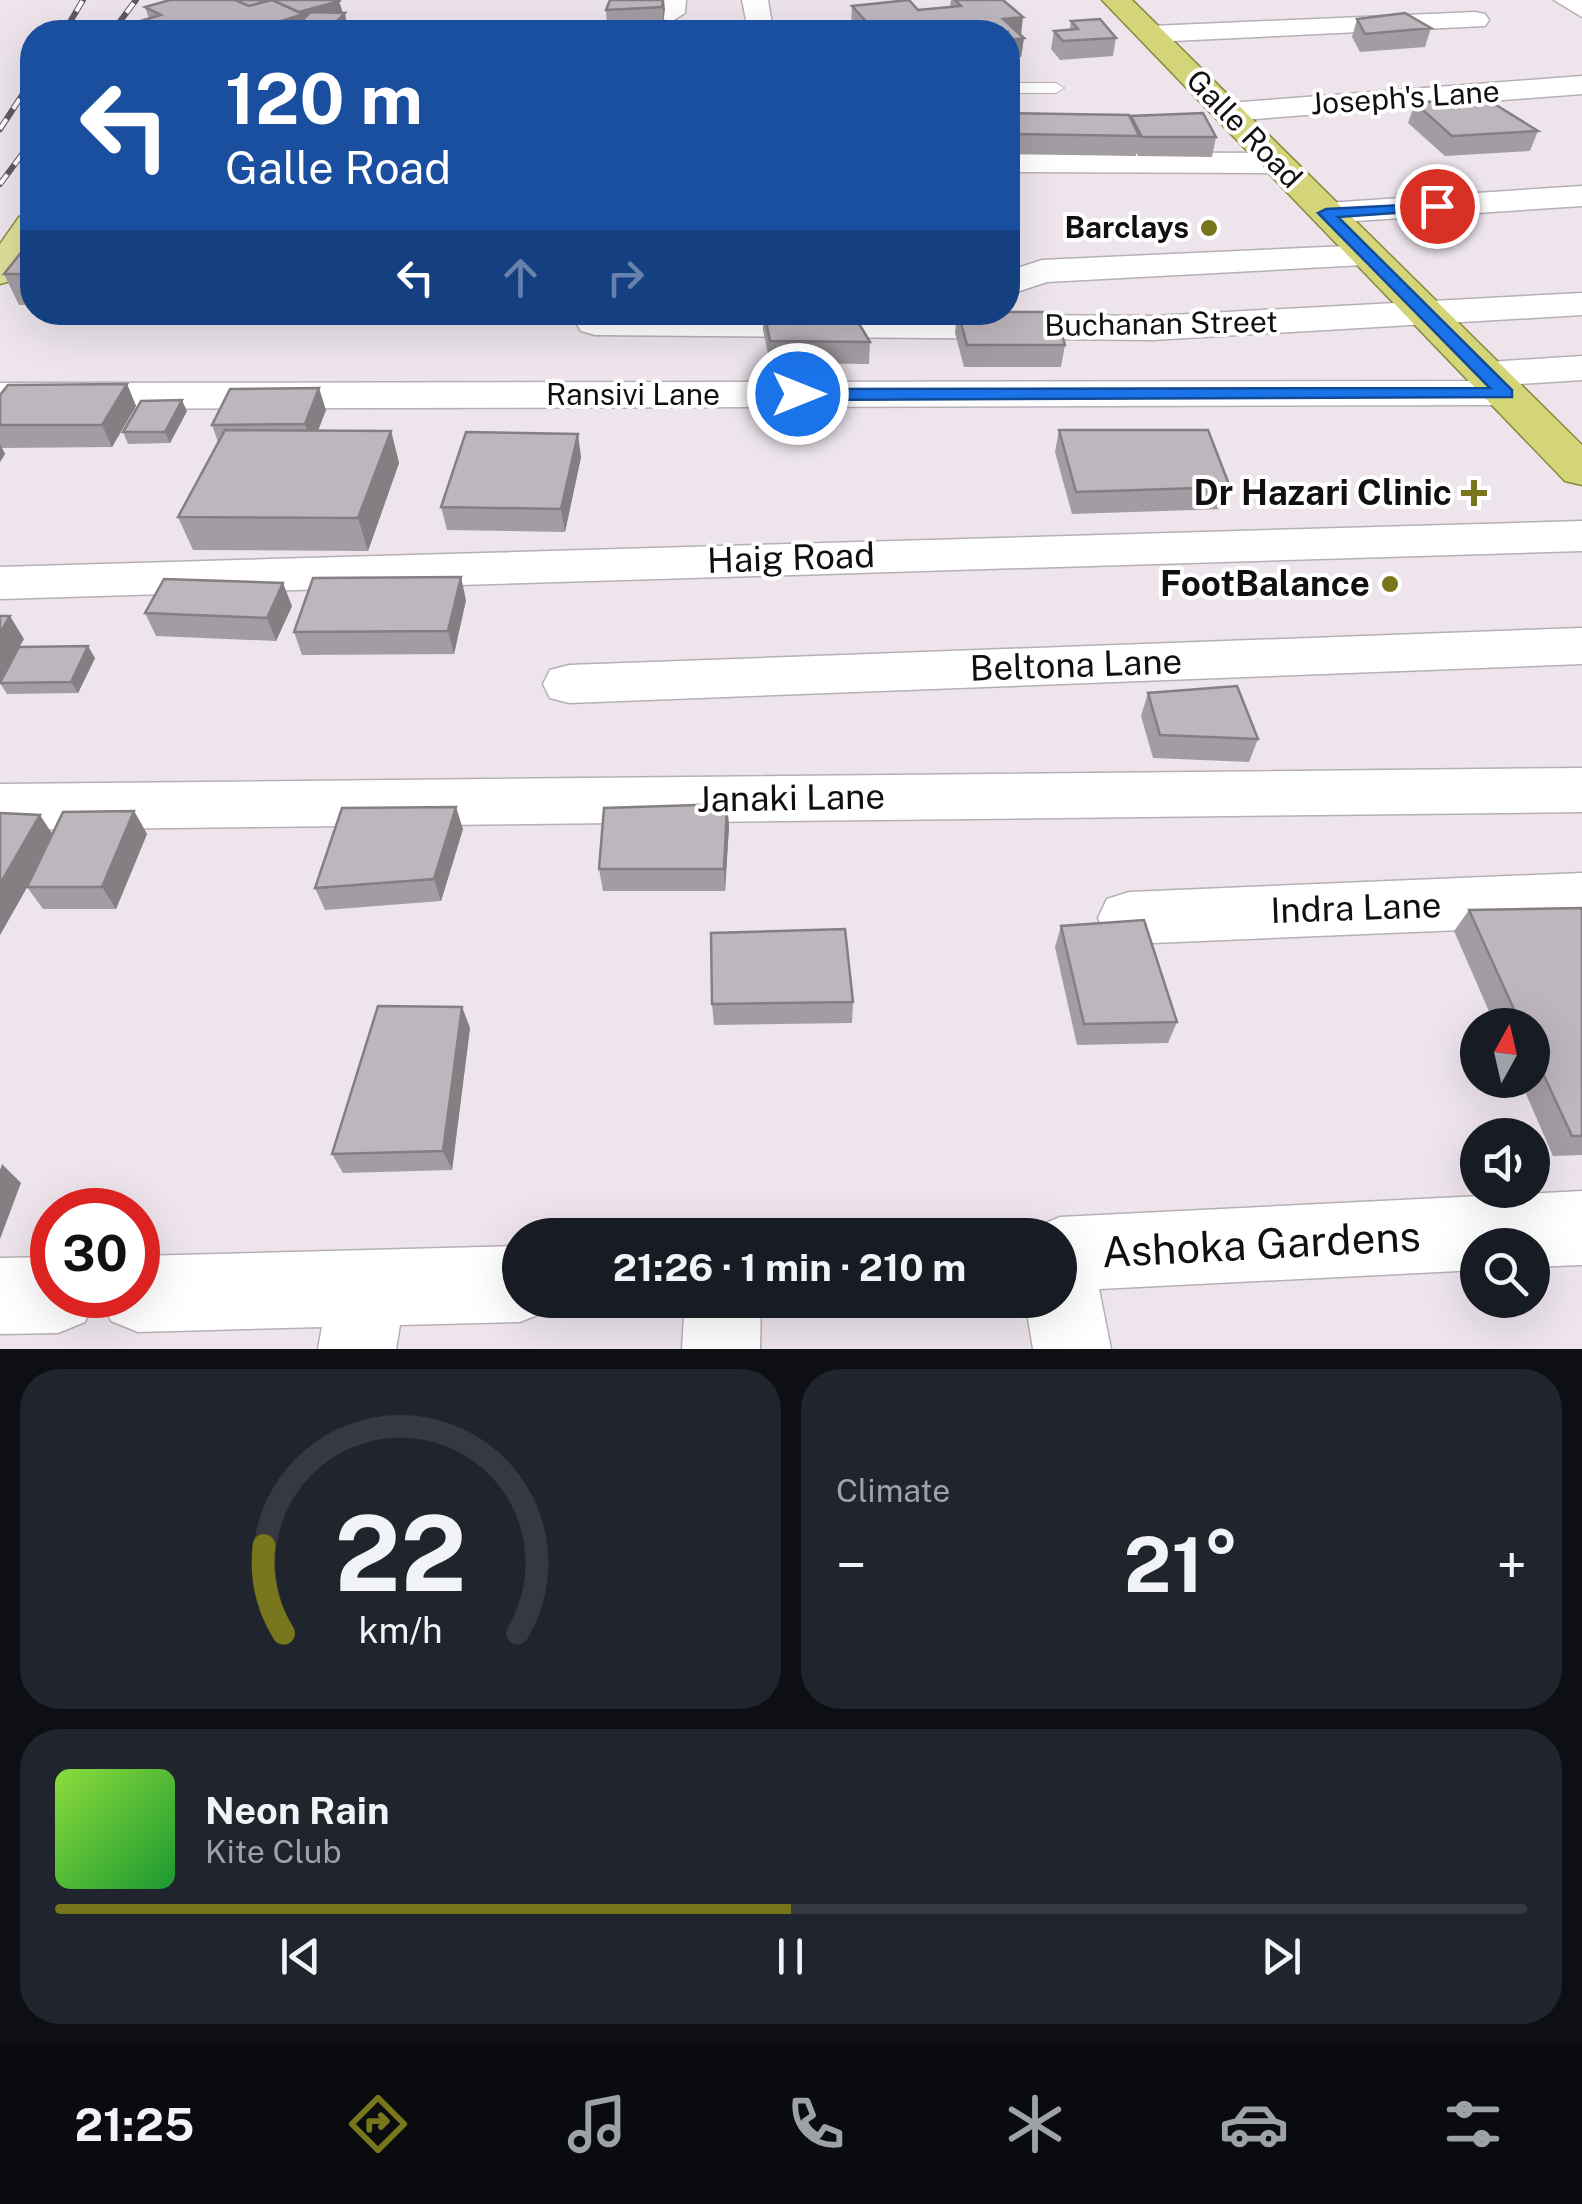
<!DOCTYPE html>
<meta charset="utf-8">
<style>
:root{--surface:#171b24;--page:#20242c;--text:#f1f3f6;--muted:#9ea1a6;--line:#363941;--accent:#77761c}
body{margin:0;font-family:"Public Sans",sans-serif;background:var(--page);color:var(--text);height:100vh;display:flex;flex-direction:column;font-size:38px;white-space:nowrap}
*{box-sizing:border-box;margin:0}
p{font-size:32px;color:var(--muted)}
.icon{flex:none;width:55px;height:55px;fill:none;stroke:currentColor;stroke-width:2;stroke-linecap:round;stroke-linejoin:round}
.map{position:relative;height:1349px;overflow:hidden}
.panel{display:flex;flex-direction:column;gap:20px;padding:20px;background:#0d0f14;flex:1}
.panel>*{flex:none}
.hud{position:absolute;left:20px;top:20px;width:1000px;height:305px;border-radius:40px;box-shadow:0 10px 40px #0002;background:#1a4fa0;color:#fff;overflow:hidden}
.needle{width:65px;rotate:8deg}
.controls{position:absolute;left:1460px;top:1008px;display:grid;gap:20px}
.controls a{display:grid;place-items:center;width:90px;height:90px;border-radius:50%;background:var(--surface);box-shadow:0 10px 40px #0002;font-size:50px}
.speed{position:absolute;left:30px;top:1188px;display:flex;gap:20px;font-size:50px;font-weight:700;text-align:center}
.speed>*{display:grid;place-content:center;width:130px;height:130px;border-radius:50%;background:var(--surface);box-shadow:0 10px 40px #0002;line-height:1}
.speed .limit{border:15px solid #d22;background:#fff;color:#111}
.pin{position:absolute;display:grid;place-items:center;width:85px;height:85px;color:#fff;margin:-42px;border:5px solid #fff;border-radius:50%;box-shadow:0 2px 10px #0007}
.me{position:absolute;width:110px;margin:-55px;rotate:90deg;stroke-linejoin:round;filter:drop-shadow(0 0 8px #0008)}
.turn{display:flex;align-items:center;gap:35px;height:210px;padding:0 40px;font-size:45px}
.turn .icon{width:130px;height:130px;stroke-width:2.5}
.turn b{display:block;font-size:70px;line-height:85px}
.lanes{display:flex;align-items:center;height:95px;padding:0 40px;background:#0003;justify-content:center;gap:50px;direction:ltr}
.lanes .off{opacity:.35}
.big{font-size:75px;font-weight:700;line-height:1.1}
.panel .tile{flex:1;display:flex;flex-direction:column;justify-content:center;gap:15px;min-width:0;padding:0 35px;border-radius:40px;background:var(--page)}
.panel .dial{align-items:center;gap:0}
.dial svg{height:260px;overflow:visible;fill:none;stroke:var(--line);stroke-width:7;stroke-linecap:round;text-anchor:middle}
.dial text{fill:var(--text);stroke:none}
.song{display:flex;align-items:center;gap:30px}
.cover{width:120px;height:120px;border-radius:15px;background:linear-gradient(135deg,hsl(90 70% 55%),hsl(130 70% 35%))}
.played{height:10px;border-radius:5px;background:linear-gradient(90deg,var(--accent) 50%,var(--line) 50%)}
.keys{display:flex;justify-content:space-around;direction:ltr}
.heat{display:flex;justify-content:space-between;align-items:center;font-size:55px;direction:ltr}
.panel .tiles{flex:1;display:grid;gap:20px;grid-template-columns:1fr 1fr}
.tile:last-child{grid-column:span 2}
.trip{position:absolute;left:502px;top:1218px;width:575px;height:100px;border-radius:50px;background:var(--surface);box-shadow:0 10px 40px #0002;font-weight:700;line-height:100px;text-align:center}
.tab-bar{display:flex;height:160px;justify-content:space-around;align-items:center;background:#090b0e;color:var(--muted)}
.tab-bar .icon{width:70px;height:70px}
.tab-bar .current{color:var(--accent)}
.tab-bar b{font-size:45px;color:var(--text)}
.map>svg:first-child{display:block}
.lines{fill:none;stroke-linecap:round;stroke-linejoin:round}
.service-casing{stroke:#b6afb6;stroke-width:2}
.minor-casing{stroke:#b6afb6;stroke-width:3}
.primary-casing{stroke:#89893e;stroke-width:3}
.trunk-casing{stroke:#89893e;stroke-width:3}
.service{fill:#fff;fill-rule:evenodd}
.minor{fill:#fff;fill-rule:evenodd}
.primary{fill:#dfdf9a;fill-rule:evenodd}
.trunk{fill:#d4d478;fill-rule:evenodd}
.rail-casing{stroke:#5f5a5e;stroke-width:6}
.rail{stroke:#fff;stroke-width:4;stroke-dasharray:12;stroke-linecap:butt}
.wall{fill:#a39da3}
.shaded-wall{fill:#857f84}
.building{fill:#beb6bd;stroke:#857f84;stroke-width:2.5}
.route{fill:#1a73e8;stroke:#114b97;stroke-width:2.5}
.poi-dot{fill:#77761c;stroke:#fff;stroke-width:4}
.labels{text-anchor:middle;stroke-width:8;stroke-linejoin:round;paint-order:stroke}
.far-street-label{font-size:30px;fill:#110f11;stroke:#fff}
.far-poi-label{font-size:30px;font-weight:bold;fill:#110f11;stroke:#fff;text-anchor:end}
.poi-label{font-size:35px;font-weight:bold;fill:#110f11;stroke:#fff;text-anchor:end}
.street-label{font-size:35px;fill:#110f11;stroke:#fff}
.near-street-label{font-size:42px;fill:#110f11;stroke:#fff}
</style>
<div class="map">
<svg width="1582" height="1349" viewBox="0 0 1582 1349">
<rect width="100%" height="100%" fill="#ede4ec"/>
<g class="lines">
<defs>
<path id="service" d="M1008,83H1056L1064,88L1056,93H1008Z"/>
<path id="minor" d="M660,0H686L685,13L672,21L662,19Z
M742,0H768L772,24L768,30H748Z
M1554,0H1582V17Z
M1475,12L1485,14L1489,20L1485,26L1152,42L1138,34L1152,26Z
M1582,76V94L1228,121L1213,112L1228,103Z
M1008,152L1276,153L1292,163L1276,173L1008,172Z
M1582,186V206L1326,223L1314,220L1309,213L1314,206L1326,203Z
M1369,245L1382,248L1387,256L1382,264L1047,282L1008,295V271L1042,260Z
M1582,293V315L1153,340L595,335L581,331L576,323L590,312L1153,316Z
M1582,356V380L1520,384L1526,393L1520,402L1505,405L0,409V383L1472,381L1468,374L1474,365L1488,362Z
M1582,521V551L0,599V567Z
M1582,628V664L569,703L550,698L543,684L550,670L569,665Z
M1582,768V812L0,830V784Z
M1582,873V925L1129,944L1107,937L1098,918L1107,899L1129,892Z
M1582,1191V1265L1532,1267V1245H1478V1270L1099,1289L1111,1349H1033L1025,1300H1060V1235H1030L1034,1228L1060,1217Z
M520,1246V1300H551L547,1311L520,1322L400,1325L396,1349H318L322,1327L138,1332L111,1321L100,1295H138V1256Z
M52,1257V1295H96L85,1322L58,1333L0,1334V1258Z
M685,1300H761L760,1349H682Z"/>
<path id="primary" d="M32,214V252L14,280L0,284V244L19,217Z"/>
<path id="trunk" d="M1102,0H1132L1582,445V485L1565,481Z"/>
</defs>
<use href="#service" class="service-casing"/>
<use href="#minor" class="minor-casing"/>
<use href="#primary" class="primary-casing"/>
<use href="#trunk" class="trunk-casing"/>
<use href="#service" class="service"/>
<use href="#minor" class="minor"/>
<use href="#primary" class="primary"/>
<use href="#trunk" class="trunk"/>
<defs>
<path id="rail" d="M64,32L83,0
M112,32L136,0
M0,129L32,80
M0,184L32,141"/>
</defs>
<use href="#rail" class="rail-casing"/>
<use href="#rail" class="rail"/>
</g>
<path class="wall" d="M610,0H664L663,25L607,28L606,10Z
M951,0H1003L1020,35L1024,38L1021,57L1008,58V32H859L851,24L852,6L918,10L950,7Z
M339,1L349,31L348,32H133L130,24L149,19L145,7Z
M1357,19L1431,28L1425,47L1360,52L1352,37Z
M1071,21L1116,38L1113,56L1060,60L1051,49L1054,31L1070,29Z
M1415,103L1538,131L1530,151L1445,156L1408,123Z
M1008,113L1131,119V116L1216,137L1212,157L1138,156L1136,153V156L1008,154Z
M32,250V305H19L4,274Z
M763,312H852L870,342L869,364L770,363L763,330Z
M957,312L1065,345L1061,367H964L955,333Z
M127,384L136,406L112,447L2,448L5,454L0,462V395Z
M326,410L318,430L391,431L399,463L368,551L193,550L178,517L218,442L212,425Z
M187,411L170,443L128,444L123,432Z
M1059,430L1230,487L1223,509L1072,514L1055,452Z
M581,457L565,532L447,530L441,507Z
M466,600L454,654L302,655L294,632Z
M292,606L276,641L156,636L145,613Z
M95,658L78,693L7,694L0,683Z
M1148,693L1258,739L1249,762L1153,758L1141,716Z
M727,804L729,826L725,891H603L599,869Z
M134,811L147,834L116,909H43L27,887L0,935V813L52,834Z
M463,829L441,901L325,910L315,888Z
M1582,908V1155L1553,1156L1520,1080H1532V1025H1495L1454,931L1469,910Z
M1061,926L1177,1022L1168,1043L1077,1045L1055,947Z
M853,1002L852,1023L714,1025L712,1004Z
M462,1007L470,1028L452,1170L343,1173L332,1154Z"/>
<path class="shaded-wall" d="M663,0H664L665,9L663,25Z
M339,1L343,15L345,13L348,32H235L234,29Z
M1023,17L1021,35L1003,19Z
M979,23L978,32H925V29Z
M1024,38L1021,57L1008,58V40Z
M127,384L136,406L112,447L102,425Z
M319,388L326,410L312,446L305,424Z
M182,400L187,411L170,443L165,432Z
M391,431L399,463L368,551L358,518Z
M578,434L581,457L565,532L561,509Z
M0,444L5,454L0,462Z
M461,577L466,600L454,654L448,631Z
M283,583L292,606L276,641L267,618Z
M10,616L24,639L0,681V633Z
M88,646L95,658L78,693L71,682Z
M727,804L729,826L725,891L724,869Z
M456,807L463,829L441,901L434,879Z
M134,811L147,834L116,909L102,887Z
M40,815L55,838L0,935V884Z
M462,1007L470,1028L452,1170L443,1151Z
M2,1164L21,1183L0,1239V1170Z"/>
<path class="building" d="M170,0H235L249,6L272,0L303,14L248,32H199L193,30L183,32H148L130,24L161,15L145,7Z
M235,0H270L249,6Z
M272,0H337L339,1L299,12Z
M610,0H663L662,7L606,10Z
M909,0L918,10L961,6L955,0H1003L1023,17L1003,19L1024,38L1008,40V32H988L979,23L925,29L928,32H876L852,6Z
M311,12L345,13L326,32H308L304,18Z
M1405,13L1431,28L1365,34L1357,19Z
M1100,19L1116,38L1063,41L1054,31L1078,29L1071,21Z
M1483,97L1538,131L1452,136L1415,103Z
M1008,113L1129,115L1139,136L1008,134Z
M1203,113L1216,137H1142L1131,116Z
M23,250H32V274H4Z
M764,312H852L870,342L770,341Z
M958,312H1055L1065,345H967Z
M127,384L102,425H0V395L8,385Z
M319,388L305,424L212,425L230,389Z
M182,400L165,432H123L141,401Z
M225,430L391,431L358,518L178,517Z
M1059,430H1208L1230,487L1076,492Z
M466,432L578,434L561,509L441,507Z
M461,577L448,631L294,632L313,578Z
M164,579L283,583L267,618L145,613Z
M0,616H10L0,633Z
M88,646L71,682L0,683L19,647Z
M1237,686L1258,739L1160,735L1148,693Z
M727,804L724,869H599L604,808Z
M456,807L434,879L315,888L342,808Z
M134,811L102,887H27L63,812Z
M0,813L40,815L0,884Z
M1582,908V1136H1572L1532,1050V1025H1521L1469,910Z
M1144,920L1177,1022L1084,1024L1061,926Z
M845,929L853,1002L712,1004L711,933Z
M378,1006L462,1007L443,1151L332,1154Z"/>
<path class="route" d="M1442,203V209L1437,210L1338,217L1512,390V397L798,400L789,394L798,389L1490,388L1318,213L1326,209Z"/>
<g class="poi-dot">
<circle cx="1209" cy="228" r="10"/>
<path d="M1469 478h10v10h10v10h-10v10h-10v-10h-10v-10h10z"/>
<circle cx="1390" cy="584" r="10"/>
</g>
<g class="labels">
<g class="far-street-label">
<text transform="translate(1405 98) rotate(-4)" y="10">Joseph's Lane</text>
<text transform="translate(1244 129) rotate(46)" y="10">Galle Road</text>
<text transform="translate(1161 324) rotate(-1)" y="10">Buchanan Street</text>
<text x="633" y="405">Ransivi Lane</text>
</g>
<g class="far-poi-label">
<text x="1189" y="238">Barclays</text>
</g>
<g class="poi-label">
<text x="1452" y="505">Dr Hazari Clinic</text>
<text x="1370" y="596">FootBalance</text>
</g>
<g class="street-label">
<text transform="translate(791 558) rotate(-2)" y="12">Haig Road</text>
<text transform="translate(1076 665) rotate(-2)" y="12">Beltona Lane</text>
<text transform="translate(791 798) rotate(-1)" y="12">Janaki Lane</text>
<text transform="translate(1356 908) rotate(-2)" y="12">Indra Lane</text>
</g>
<g class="near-street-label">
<text transform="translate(1261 1244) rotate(-3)" y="15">Ashoka Gardens</text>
</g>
</g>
</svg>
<div class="controls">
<a><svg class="needle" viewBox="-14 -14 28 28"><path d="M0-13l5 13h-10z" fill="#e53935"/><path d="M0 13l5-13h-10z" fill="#9ea1a6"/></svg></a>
<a><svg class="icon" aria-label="sound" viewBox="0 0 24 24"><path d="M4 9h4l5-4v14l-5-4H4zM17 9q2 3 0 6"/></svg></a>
<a><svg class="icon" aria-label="search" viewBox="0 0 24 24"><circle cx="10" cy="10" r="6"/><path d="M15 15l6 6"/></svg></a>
</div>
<div class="speed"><div class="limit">30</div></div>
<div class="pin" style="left:1437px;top:206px;background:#d93025"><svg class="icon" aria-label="arrive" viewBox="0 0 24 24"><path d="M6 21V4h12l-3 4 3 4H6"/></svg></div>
<svg class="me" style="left:798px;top:394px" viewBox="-20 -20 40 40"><circle r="17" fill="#1a73e8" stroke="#fff" stroke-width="3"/><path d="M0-11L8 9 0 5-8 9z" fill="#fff"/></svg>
<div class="trip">21:26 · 1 min · 210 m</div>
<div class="hud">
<div class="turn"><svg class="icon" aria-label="left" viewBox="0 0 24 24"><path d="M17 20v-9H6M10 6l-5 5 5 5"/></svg><div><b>120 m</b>Galle Road</div></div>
<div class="lanes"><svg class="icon" aria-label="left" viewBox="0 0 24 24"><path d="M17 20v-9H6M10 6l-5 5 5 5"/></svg><svg class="icon off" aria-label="ahead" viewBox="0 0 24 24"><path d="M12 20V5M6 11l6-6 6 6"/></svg><svg class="icon off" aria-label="right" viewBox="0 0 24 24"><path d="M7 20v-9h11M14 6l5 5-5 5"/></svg></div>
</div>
</div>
<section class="panel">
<div class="tiles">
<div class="tile dial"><svg viewBox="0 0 100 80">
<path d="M14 69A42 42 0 1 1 86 69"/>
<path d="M14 69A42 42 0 0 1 8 42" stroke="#77761c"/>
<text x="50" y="56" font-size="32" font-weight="700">22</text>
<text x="50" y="72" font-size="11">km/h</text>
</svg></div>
<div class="tile"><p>Climate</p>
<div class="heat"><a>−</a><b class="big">21°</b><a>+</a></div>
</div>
<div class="tile">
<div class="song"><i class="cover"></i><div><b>Neon Rain</b><p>Kite Club</p></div></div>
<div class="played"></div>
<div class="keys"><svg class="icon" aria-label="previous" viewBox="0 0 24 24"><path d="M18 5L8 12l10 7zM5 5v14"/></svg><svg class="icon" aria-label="pause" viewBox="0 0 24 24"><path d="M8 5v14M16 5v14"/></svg><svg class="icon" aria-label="next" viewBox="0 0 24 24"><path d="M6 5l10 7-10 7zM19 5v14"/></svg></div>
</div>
</div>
</section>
<nav class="tab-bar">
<b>21:25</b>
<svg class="icon current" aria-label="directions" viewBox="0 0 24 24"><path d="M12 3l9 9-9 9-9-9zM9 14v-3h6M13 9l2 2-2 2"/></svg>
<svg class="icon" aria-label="music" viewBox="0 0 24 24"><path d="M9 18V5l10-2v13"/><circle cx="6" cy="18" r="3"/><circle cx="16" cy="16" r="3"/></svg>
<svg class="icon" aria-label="phone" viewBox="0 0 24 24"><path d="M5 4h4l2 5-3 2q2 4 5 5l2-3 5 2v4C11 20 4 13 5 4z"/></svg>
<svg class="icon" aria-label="climate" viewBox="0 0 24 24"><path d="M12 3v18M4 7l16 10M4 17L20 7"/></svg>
<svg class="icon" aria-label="car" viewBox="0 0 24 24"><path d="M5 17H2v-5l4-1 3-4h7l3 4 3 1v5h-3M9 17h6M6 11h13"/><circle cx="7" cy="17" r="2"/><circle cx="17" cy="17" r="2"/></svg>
<svg class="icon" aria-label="filters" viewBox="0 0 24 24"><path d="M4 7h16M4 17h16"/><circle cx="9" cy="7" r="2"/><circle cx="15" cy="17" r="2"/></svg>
</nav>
